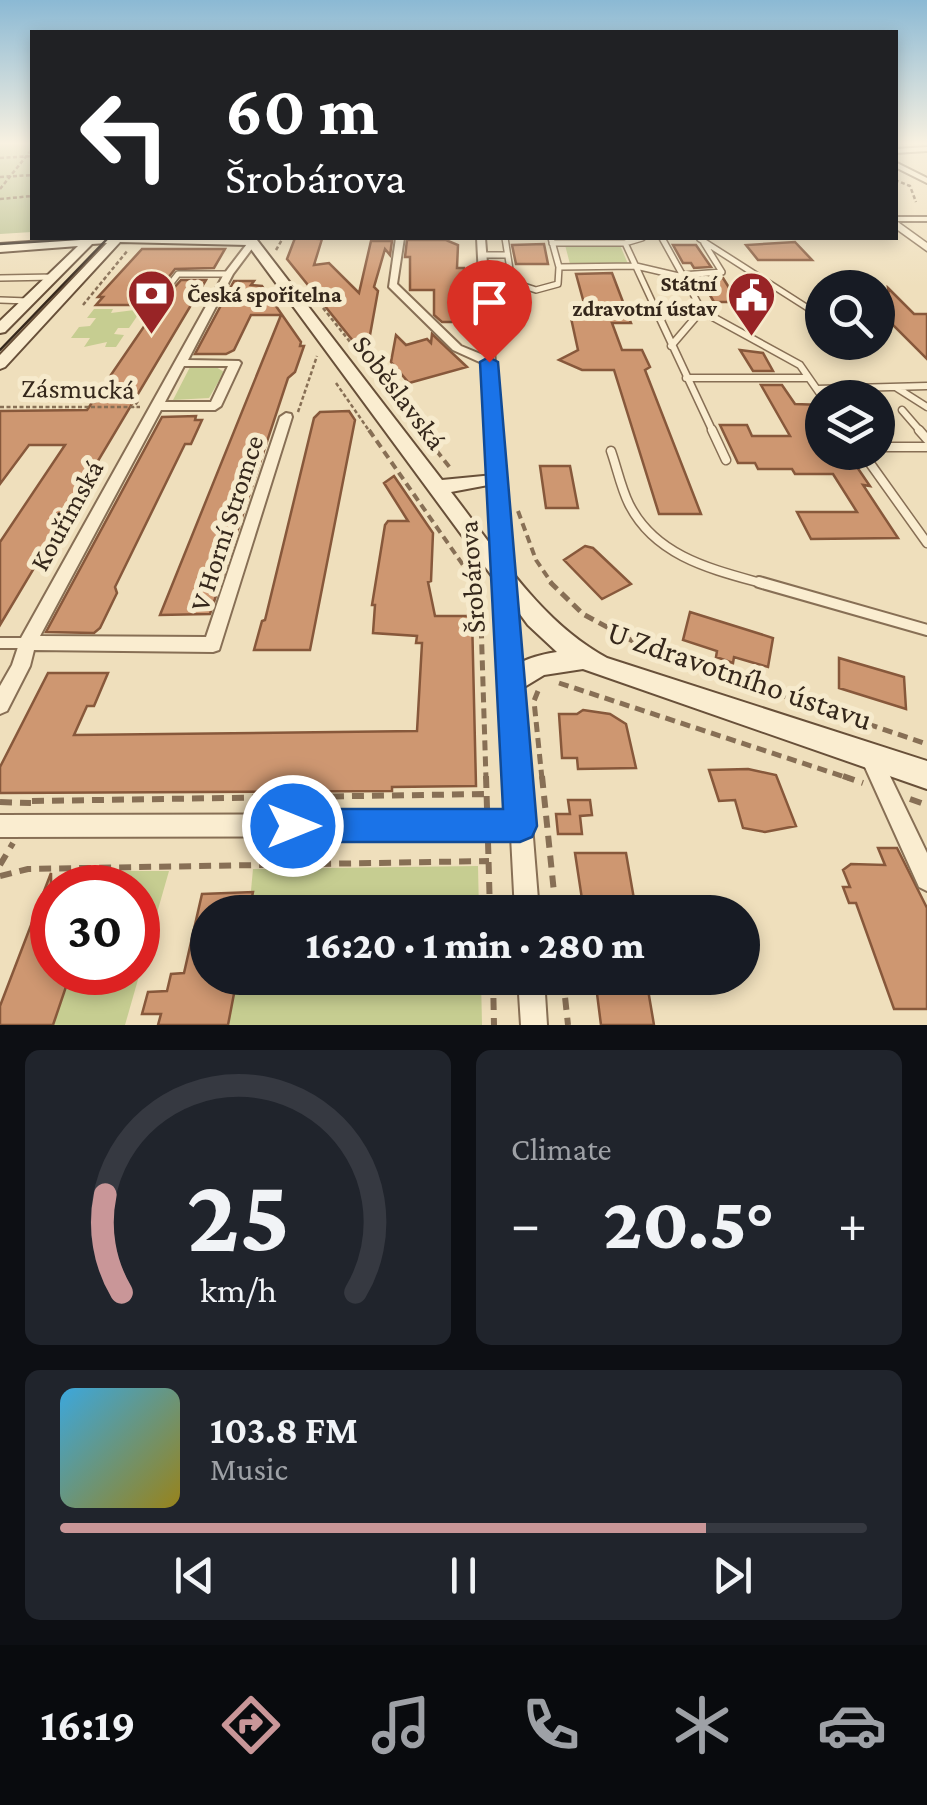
<!DOCTYPE html>
<meta charset="utf-8">
<style>
:root{--surface:#171b24;--page:#20242c;--text:#f1f3f6;--muted:#9ea1a6;--line:#363941;--accent:#c99698}
body{margin:0;font-family:"Crimson Pro",serif;background:var(--page);color:var(--text);height:100vh;display:flex;flex-direction:column;font-size:38px;white-space:nowrap}
*{box-sizing:border-box;margin:0}
p{font-size:32px;color:var(--muted)}
.icon{flex:none;width:55px;height:55px;fill:none;stroke:currentColor;stroke-width:2;stroke-linecap:round;stroke-linejoin:round}
.map{position:relative;height:1025px;overflow:hidden}
.details{display:flex;flex-direction:column;gap:25px;padding:25px;background:#0d0f14;flex:1}
.details>*{flex:none}
.banner{position:absolute;left:30px;top:30px;width:868px;height:210px;border-radius:0px;box-shadow:0 5px 15px #0003;background:#202124;color:#fff;overflow:hidden}
.controls{position:absolute;left:805px;top:270px;display:grid;gap:20px}
.controls a{display:grid;place-items:center;width:90px;height:90px;border-radius:50%;background:var(--surface);box-shadow:0 5px 15px #0003;font-size:50px}
.speed{position:absolute;left:30px;top:865px;display:flex;gap:20px;font-size:50px;font-weight:700;text-align:center}
.speed>*{display:grid;place-content:center;width:130px;height:130px;border-radius:50%;background:var(--surface);box-shadow:0 5px 15px #0003;line-height:1}
.speed .limit{border:15px solid #d22;background:#fff;color:#111}
.pin{position:absolute;display:grid;place-items:center;width:85px;height:85px;color:#fff;margin:-102px -42px;border-radius:50% 50% 50% 0;rotate:-45deg;box-shadow:0 0 10px #0007}
.pin .icon{rotate:45deg}
.me{position:absolute;width:110px;margin:-55px;rotate:90deg;stroke-linejoin:round;filter:drop-shadow(0 0 8px #0008)}
.turn{display:flex;align-items:center;gap:35px;height:210px;padding:0 30px;font-size:45px}
.turn .icon{width:130px;height:130px;stroke-width:2.5}
.turn b{display:block;font-size:70px;line-height:85px}
.big{font-size:75px;font-weight:800;line-height:1.1}
.details .widget{flex:1;display:flex;flex-direction:column;justify-content:center;gap:15px;min-width:0;padding:0 35px;border-radius:15px;background:var(--page)}
.details .dial{align-items:center;gap:0}
.dial svg{height:260px;overflow:visible;fill:none;stroke:var(--line);stroke-width:7;stroke-linecap:round;text-anchor:middle}
.dial text{fill:var(--text);stroke:none}
.song{display:flex;align-items:center;gap:30px}
.cover{width:120px;height:120px;border-radius:15px;background:linear-gradient(135deg,hsl(200 70% 55%),hsl(50 70% 35%))}
.played{height:10px;border-radius:5px;background:linear-gradient(90deg,var(--accent) 80%,var(--line) 80%)}
.keys{display:flex;justify-content:space-around;direction:ltr}
.heat{display:flex;justify-content:space-between;align-items:center;font-size:55px;direction:ltr}
.details .tiles{flex:1;display:grid;gap:25px;grid-template-columns:1fr 1fr}
.widget:last-child{grid-column:span 2}
.trip{position:absolute;left:190px;top:895px;width:570px;height:100px;border-radius:50px;background:var(--surface);box-shadow:0 5px 15px #0003;font-weight:800;line-height:100px;text-align:center}
.dock{display:flex;height:160px;justify-content:space-around;align-items:center;background:#090b0e;color:var(--muted)}
.dock .icon{width:70px;height:70px}
.dock .active{color:var(--accent)}
.dock b{font-size:45px;color:var(--text)}
.map>svg:first-child{display:block}
.green{fill:#c6cd91}
.cemetery{fill:#bbc190}
.building{fill:#ce9771;stroke:#87583b;stroke-width:2.5}
.lines{fill:none;stroke-linecap:round;stroke-linejoin:round}
.service-far3-casing{stroke:#876f55;stroke-width:8}
.service-far2-casing{stroke:#876f55;stroke-width:9}
.service-far1-casing{stroke:#876f55;stroke-width:11}
.service-casing{stroke:#876f55;stroke-width:14}
.minor-casing{stroke:#876f55;stroke-width:4}
.tertiary-casing{stroke:#876f55;stroke-width:3}
.secondary-casing{stroke:#685039;stroke-width:4}
.path-far3{stroke:#876f55;stroke-width:2.5;stroke-dasharray:4 2.5;stroke-linecap:butt}
.path-far2{stroke:#876f55;stroke-width:4;stroke-dasharray:8 5;stroke-linecap:butt}
.path-far1{stroke:#876f55;stroke-width:5;stroke-dasharray:10 6;stroke-linecap:butt}
.path{stroke:#876f55;stroke-width:6;stroke-dasharray:12 8;stroke-linecap:butt}
.service-far3{stroke:#faedd0;stroke-width:5}
.service-far2{stroke:#faedd0;stroke-width:6}
.service-far1{stroke:#faedd0;stroke-width:8}
.service{stroke:#faedd0;stroke-width:10}
.minor{fill:#faedd0;fill-rule:evenodd}
.tertiary{fill:#faedd0;fill-rule:evenodd}
.secondary{fill:#faedd0;fill-rule:evenodd}
.tram{stroke:#35271b;stroke-width:2.5}
.route{fill:#1a73e8;stroke:#114b97;stroke-width:2.5}
.labels{text-anchor:middle;stroke-width:10;stroke-linejoin:round;paint-order:stroke}
.far-poi-label{font-size:22px;font-weight:bold;fill:#35271b;stroke:#f6eacc;text-anchor:end}
.street-label{font-size:28px;fill:#35271b;stroke:#f6eacc}
.near-street-label{font-size:32px;fill:#35271b;stroke:#f6eacc}
</style>
<div class="map">
<svg width="927" height="1025" viewBox="0 0 927 1025">
<rect width="100%" height="100%" fill="#efdfbc"/>
<path class="green" d="M565,245H620L628,264H570Z
M94,309H113L111,313L142,309L129,328H118L114,334L124,335L116,347H105L107,342L84,347L90,338H71L79,327L90,326L96,318H87Z
M190,367H216L224,372L209,398L173,400Z
M478,866L479,912H249L253,869Z
M113,871H169L125,1025H53L71,973L138,972V888L108,887Z
M237,978H481L482,1025H228Z"/>
<path class="cemetery" d="M0,142H32V232L0,234Z"/>
<path class="building" d="M295,238L322,239L314,265L329,263L359,293L371,241H392L390,255L385,249L374,287L378,291L366,357L287,259Z
M407,240H446L458,245L457,268H464L465,293L456,294V319L452,322H442L434,315V290H410V257H405Z
M795,242L812,260H758L746,245Z
M544,244L548,264H516L512,245Z
M673,245H696L711,267L694,268L691,263H683Z
M142,249H225L214,268L175,269L153,297L154,305H96L103,297H98Z
M612,273L631,323H612L622,350H642L650,367L645,370L701,514H659L614,370H582L559,360L578,350L571,318H588L576,274Z
M723,278L738,302H714L701,280Z
M181,280H206L0,625V542L65,445H29L0,484V411L87,410L158,306Z
M234,281H254L251,285L262,286L301,342L300,346H304L295,372L288,378L210,614L160,615L281,315H251L234,350L226,354H195Z
M888,288L914,314H927V359L880,312L890,310Z
M432,334L467,367L409,383L391,362L396,335L406,345L427,339L431,343Z
M740,350L763,353L773,371H753Z
M761,385H782L795,404L822,405V452H841L851,467H857L870,486L863,485L898,538L811,539L797,512H857L833,474H795L792,469H758L755,463H738L720,425H747L752,436H790Z
M349,411L355,420L310,650H254L262,621L265,620L314,418L320,412Z
M196,416L195,420H202L191,444H185L115,587L117,593L100,628L94,633L46,632L162,417Z
M540,466H570L578,508H546Z
M394,476L433,533L431,581L428,582L435,616H472L476,786L392,787V791L0,793V767L48,673H108L94,706H87L74,735L417,731L422,643H416L417,636L373,633L375,605H372L385,525L388,521H408L384,483Z
M585,546L593,548L631,584L602,599L564,560Z
M690,612L773,638L768,667L734,657L733,663L716,657L717,651L683,640Z
M839,658L904,677L906,709L839,688Z
M583,710L610,714L626,724L636,768L578,769L577,758H562L559,714H577Z
M748,769L776,775L796,826L765,832L743,828L735,800L719,801L709,770Z
M568,800H590L592,815L580,816L582,834H558L556,814H570Z
M878,848H897L927,908V1009H894L856,903H849L843,887H850L843,870L851,864L885,865Z
M575,853H626L634,899H591L593,912H548L547,902L582,899Z
M51,873L52,972H71L53,1025H0V1006Z
M253,892L249,912H208V978H237L228,1025H158L161,1014H142L148,992L167,991L171,974L184,973L202,894Z
M595,978H646L654,1025H601Z"/>
<g class="lines">
<defs>
<path id="service-far3" d="M505,238L512,282L536,290L558,284L559,267L551,238
M662,238L703,312
M700,239L814,312
M552,243H625L657,312
M625,243L642,238
M482,255H507
M559,267L636,266L683,277
M682,275L722,272L704,243
M0,278L54,277
M0,300L28,301
M158,300L178,274H229"/>
<path id="service-far2" d="M656,310L713,432
M700,310L800,365L809,378
M810,310L822,317
M671,346L701,311
M686,378H809L823,398
M897,388L927,407
M817,389L927,386
M902,410L921,432"/>
<path id="service-far1" d="M712,430L726,460
M919,430L927,439
M878,447H927
M611,451C617,468 621,488 629,504C656,558 715,570 768,585
M862,452L927,543"/>
<path id="service" d="M759,582L927,630
M0,643H25"/>
<path id="minor" d="M927,147V151L895,153V149Z
M895,162L927,178V183L895,167Z
M895,217H927V221H895Z
M396,238H404L397,284L461,346L483,355L477,238H485L539,912H515L511,836L0,837V815L509,814L484,364L453,350L389,287Z
M250,240L257,242L233,274L188,360L239,361L241,363L221,406L215,410H161L40,636L206,637L280,417L286,413L291,414L292,417L219,650L213,652L34,650L30,666L7,711L0,714V686L12,665L21,638L224,274ZM184,366H228L211,402H165Z
M870,746L877,749L927,853V891L919,887L860,756L863,749Z
M518,978H544L547,1025H521Z"/>
<path id="tertiary" d="M895,220L927,243V251L895,228Z"/>
<path id="secondary" d="M86,238L257,240L442,480L504,474L506,478L504,482L451,492C497,551 539,621 607,658L927,761V789L583,669L544,675L511,695L502,692L498,684C508,663 536,655 557,652L528,625L248,245L120,242L5,367L0,369V355L107,243L92,244L5,332L0,333V321L78,246L0,252V244Z"/>
</defs>
<use href="#service-far3" class="service-far3-casing"/>
<use href="#service-far2" class="service-far2-casing"/>
<use href="#service-far1" class="service-far1-casing"/>
<use href="#service" class="service-casing"/>
<use href="#minor" class="minor-casing"/>
<use href="#tertiary" class="tertiary-casing"/>
<use href="#secondary" class="secondary-casing"/>
<path class="path-far3" d="M0,158L32,156
M0,177L32,175
M895,180L910,186L916,202
M0,189L32,149
M0,199L32,196
M276,250L283,238
M83,305L128,250
M323,308L422,432
M336,383L370,432
M83,395L89,402L138,401L134,407
M0,407H140
M298,412L317,356"/>
<path class="path-far2" d="M369,430L477,585
M420,430L451,469
M518,511L536,560L553,585"/>
<path class="path-far1" d="M475,582L480,589L486,779
M550,582L583,614L651,651L927,744
M559,683L851,779
M538,691L534,701L542,779"/>
<path class="path" d="M486,776L487,808
M542,776L556,912
M843,776L863,783
M910,799L927,805
M32,801L487,794
M0,802L31,803
M488,842L490,912
M0,865L13,843
M0,876L28,869L489,861
M493,978L494,1025
M563,978L568,1025"/>
<use href="#service-far3" class="service-far3"/>
<use href="#service-far2" class="service-far2"/>
<use href="#service-far1" class="service-far1"/>
<use href="#service" class="service"/>
<use href="#minor" class="minor"/>
<use href="#tertiary" class="tertiary"/>
<use href="#secondary" class="secondary"/>
<path class="tram" d="M0,244L92,238
M0,350L108,238"/>
</g>
<linearGradient id="sky" x2="0" y2="1"><stop stop-color="#8bb9d4"/><stop offset="0.5" stop-color="#f8f1e1"/><stop offset="1" stop-color="#f8f1e1" stop-opacity="0"/></linearGradient>
<rect width="927" height="286" fill="url(#sky)"/>
<path class="route" d="M489,357L498,362L537,826L532,837L520,842H293L281,837L276,826L281,814L293,809H503L480,362Z"/>
<defs>
<symbol id="bank-pin" viewBox="-11 -11 22 30"><path d="M0 17L-7.5 6A9.5 9.5 0 1 1 7.5 6Z" fill="#982426" stroke="#f6eacc"/><path d="M-6-4H6V4H-6ZM0-2.3a2.3 2.3 0 1 0 0 4.6a2.3 2.3 0 1 0 0-4.6Z" fill="#fff"/></symbol>
<symbol id="civic-pin" viewBox="-11 -11 22 30"><path d="M0 17L-7.5 6A9.5 9.5 0 1 1 7.5 6Z" fill="#982426" stroke="#f6eacc"/><path d="M-.6-6.5H3V-4.5H.6V-3L4-1V1h2V6H-6V1h2V-1L-.6-3ZM-1.2 2.5V6h2.4V2.5Z" fill="#fff"/></symbol>
</defs>
<g fill-rule="evenodd">
<use href="#bank-pin" x="124" y="266" width="55" height="75"/>
<use href="#civic-pin" x="724" y="268" width="55" height="75"/>
</g>
<g class="labels">
<g class="far-poi-label">
<text x="717" y="291">Státní<tspan x="717" dy="25">zdravotní ústav</tspan></text>
<text x="187" y="302" text-anchor="start">Česká spořitelna</text>
</g>
<g class="street-label">
<text transform="translate(78 388) rotate(1)" y="10">Zásmucká</text>
<text transform="translate(400 392) rotate(53)" y="10">Soběslavská</text>
<text transform="translate(66 515) rotate(-61)" y="10">Kouřimská</text>
<text transform="translate(226 523) rotate(-72)" y="10">V Horní Stromce</text>
<text transform="translate(471 577) rotate(-94)" y="10">Šrobárova</text>
</g>
<g class="near-street-label">
<text transform="translate(740 675) rotate(19)" y="11">U Zdravotního ústavu</text>
</g>
</g>
</svg>
<div class="controls">
<a><svg class="icon" aria-label="search" viewBox="0 0 24 24"><circle cx="10" cy="10" r="6"/><path d="M15 15l6 6"/></svg></a>
<a><svg class="icon" aria-label="layers" viewBox="0 0 24 24"><path d="M12 4l9 5-9 5-9-5zM3 14l9 5 9-5"/></svg></a>
</div>
<div class="speed"><div class="limit">30</div></div>
<div class="pin" style="left:489px;top:362px;background:#d93025"><svg class="icon" aria-label="arrive" viewBox="0 0 24 24"><path d="M6 21V4h12l-3 4 3 4H6"/></svg></div>
<svg class="me" style="left:293px;top:826px" viewBox="-20 -20 40 40"><circle r="17" fill="#1a73e8" stroke="#fff" stroke-width="3"/><path d="M0-11L8 9 0 5-8 9z" fill="#fff"/></svg>
<div class="trip">16:20 · 1 min · 280 m</div>
<div class="banner">
<div class="turn"><svg class="icon" aria-label="left" viewBox="0 0 24 24"><path d="M17 20v-9H6M10 6l-5 5 5 5"/></svg><div><b>60 m</b>Šrobárova</div></div>
</div>
</div>
<section class="details">
<div class="tiles">
<div class="widget dial"><svg viewBox="0 0 100 80">
<path d="M14 69A42 42 0 1 1 86 69"/>
<path d="M14 69A42 42 0 0 1 9 39" stroke="#c99698"/>
<text x="50" y="56" font-size="32" font-weight="700">25</text>
<text x="50" y="72" font-size="11">km/h</text>
</svg></div>
<div class="widget"><p>Climate</p>
<div class="heat"><a>−</a><b class="big">20.5°</b><a>+</a></div>
</div>
<div class="widget">
<div class="song"><i class="cover"></i><div><b>103.8 FM</b><p>Music</p></div></div>
<div class="played"></div>
<div class="keys"><svg class="icon" aria-label="previous" viewBox="0 0 24 24"><path d="M18 5L8 12l10 7zM5 5v14"/></svg><svg class="icon" aria-label="pause" viewBox="0 0 24 24"><path d="M8 5v14M16 5v14"/></svg><svg class="icon" aria-label="next" viewBox="0 0 24 24"><path d="M6 5l10 7-10 7zM19 5v14"/></svg></div>
</div>
</div>
</section>
<nav class="dock">
<b>16:19</b>
<svg class="icon active" aria-label="directions" viewBox="0 0 24 24"><path d="M12 3l9 9-9 9-9-9zM9 14v-3h6M13 9l2 2-2 2"/></svg>
<svg class="icon" aria-label="music" viewBox="0 0 24 24"><path d="M9 18V5l10-2v13"/><circle cx="6" cy="18" r="3"/><circle cx="16" cy="16" r="3"/></svg>
<svg class="icon" aria-label="phone" viewBox="0 0 24 24"><path d="M5 4h4l2 5-3 2q2 4 5 5l2-3 5 2v4C11 20 4 13 5 4z"/></svg>
<svg class="icon" aria-label="climate" viewBox="0 0 24 24"><path d="M12 3v18M4 7l16 10M4 17L20 7"/></svg>
<svg class="icon" aria-label="car" viewBox="0 0 24 24"><path d="M5 17H2v-5l4-1 3-4h7l3 4 3 1v5h-3M9 17h6M6 11h13"/><circle cx="7" cy="17" r="2"/><circle cx="17" cy="17" r="2"/></svg>
</nav>
